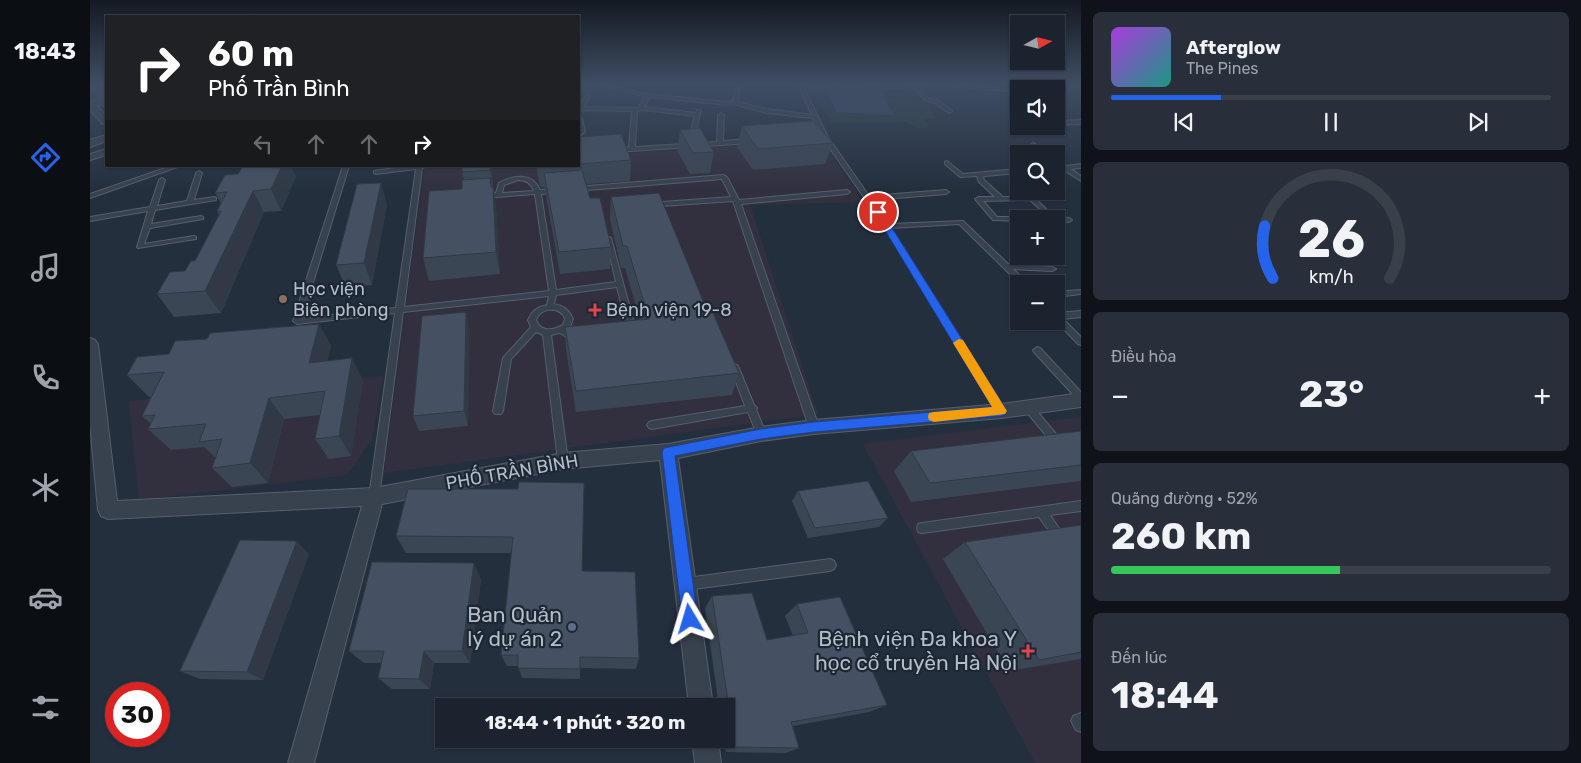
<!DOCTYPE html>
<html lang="vi">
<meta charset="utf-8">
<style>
:root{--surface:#1b232e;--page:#282f3a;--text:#f1f3f6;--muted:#a0a4aa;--line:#39404a;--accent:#2563eb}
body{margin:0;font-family:Rubik,sans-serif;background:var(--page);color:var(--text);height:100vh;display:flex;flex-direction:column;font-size:19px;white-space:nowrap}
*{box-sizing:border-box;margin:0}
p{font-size:16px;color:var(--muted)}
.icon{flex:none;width:28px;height:28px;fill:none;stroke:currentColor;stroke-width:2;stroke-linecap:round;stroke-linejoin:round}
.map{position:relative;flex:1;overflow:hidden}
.details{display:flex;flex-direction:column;gap:12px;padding:12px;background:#0f1319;width:500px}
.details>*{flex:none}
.banner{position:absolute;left:15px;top:15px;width:475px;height:152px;border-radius:0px;box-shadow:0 1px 4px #0004,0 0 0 1px var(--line);background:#202124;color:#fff;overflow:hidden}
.needle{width:32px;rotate:82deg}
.buttons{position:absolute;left:920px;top:15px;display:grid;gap:10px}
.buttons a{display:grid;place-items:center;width:55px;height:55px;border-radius:0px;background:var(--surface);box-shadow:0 1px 4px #0004,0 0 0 1px var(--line);font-size:25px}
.speed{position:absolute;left:15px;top:682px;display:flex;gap:10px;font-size:25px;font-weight:700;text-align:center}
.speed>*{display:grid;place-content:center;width:65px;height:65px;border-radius:50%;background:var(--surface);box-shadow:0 1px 4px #0004,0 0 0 1px var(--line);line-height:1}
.speed .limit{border:8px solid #d22;background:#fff;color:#111}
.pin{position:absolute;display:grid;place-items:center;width:42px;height:42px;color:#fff;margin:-21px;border:2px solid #fff;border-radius:50%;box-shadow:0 1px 5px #0007}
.me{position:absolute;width:55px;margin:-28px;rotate:353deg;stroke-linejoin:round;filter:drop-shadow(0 0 4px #0008)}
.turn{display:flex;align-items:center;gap:18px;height:105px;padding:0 20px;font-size:22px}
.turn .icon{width:65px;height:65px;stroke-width:2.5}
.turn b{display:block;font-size:35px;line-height:42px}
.lanes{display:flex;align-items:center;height:48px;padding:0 20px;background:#0003;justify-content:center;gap:25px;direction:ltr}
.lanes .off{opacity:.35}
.big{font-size:38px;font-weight:700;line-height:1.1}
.details .tile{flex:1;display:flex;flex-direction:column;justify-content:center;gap:8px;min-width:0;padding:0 18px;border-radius:8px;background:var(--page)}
.details .dial{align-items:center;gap:0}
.dial svg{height:130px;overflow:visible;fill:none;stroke:var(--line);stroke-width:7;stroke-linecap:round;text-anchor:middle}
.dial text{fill:var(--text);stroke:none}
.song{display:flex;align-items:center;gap:15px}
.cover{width:60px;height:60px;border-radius:8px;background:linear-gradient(135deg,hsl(280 70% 55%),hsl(170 70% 35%))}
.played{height:5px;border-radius:2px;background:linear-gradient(90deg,var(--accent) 25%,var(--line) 25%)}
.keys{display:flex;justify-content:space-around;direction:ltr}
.heat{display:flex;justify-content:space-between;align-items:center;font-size:28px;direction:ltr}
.charge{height:8px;border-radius:4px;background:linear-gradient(90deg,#34c759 52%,var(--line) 0)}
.trip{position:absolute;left:345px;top:698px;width:300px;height:50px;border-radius:0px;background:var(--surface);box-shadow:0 1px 4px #0004,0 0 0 1px var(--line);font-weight:700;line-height:50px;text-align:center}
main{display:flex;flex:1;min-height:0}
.menu{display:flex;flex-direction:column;width:90px;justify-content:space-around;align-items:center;background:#0b0e12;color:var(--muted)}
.menu .icon{width:35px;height:35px}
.menu .selected{color:var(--accent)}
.menu b{font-size:22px;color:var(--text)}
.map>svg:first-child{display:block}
.medical{fill:#32303f}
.green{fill:#263c3f}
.water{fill:#394c67}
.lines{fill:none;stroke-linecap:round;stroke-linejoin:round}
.lane-casing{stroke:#565f6c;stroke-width:2}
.street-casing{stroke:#565f6c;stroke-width:2}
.lane{fill:#38414e;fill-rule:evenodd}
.street{fill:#38414e;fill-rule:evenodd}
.wall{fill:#3b4654}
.shaded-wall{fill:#303945}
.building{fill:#455162;stroke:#303945}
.route{fill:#2563eb;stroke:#184099}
.slow{fill:#f59e0b}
.education-dot{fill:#8d6e63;stroke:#1d2633;stroke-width:2}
.health-dot{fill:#e0444e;stroke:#1d2633;stroke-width:2}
.service-dot{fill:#5c6f8a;stroke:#1d2633;stroke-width:2}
.labels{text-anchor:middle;stroke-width:4.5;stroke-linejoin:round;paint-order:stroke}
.poi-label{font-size:18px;fill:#b4bcc9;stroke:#1d2633;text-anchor:start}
.street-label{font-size:18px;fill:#b4bcc9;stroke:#1d2633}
.near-poi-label{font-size:21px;fill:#b4bcc9;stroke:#1d2633;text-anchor:end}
</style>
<main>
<nav class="menu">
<b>18:43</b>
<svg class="icon selected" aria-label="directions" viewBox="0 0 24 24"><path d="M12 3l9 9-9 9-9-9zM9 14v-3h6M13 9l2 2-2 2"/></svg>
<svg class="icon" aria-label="music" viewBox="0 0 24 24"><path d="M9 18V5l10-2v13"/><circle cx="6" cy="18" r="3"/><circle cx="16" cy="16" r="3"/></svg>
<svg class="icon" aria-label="phone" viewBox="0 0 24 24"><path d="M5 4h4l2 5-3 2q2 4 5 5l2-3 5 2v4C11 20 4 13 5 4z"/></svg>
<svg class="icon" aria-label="climate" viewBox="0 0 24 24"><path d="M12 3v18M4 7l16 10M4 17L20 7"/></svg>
<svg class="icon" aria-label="car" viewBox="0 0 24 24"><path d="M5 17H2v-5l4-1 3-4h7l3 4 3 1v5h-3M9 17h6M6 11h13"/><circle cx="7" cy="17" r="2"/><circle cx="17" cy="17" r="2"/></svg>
<svg class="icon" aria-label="filters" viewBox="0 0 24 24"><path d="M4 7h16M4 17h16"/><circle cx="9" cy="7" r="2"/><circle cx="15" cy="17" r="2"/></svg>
</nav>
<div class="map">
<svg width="991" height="763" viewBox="0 0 991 763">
<rect width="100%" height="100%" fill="#242f3e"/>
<path class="medical" d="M729,139L742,155L773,202L660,205L728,414L294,473L334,168L489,166V157Z
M293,376L282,440L257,475L49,500L39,401Z
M991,417V763H945L773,444Z"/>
<path class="green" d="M723,83L788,85L799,99L836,101L847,118L834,119L839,126H836L837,128H826L818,122L743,123L718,88Z"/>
<path class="water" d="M736,88L789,90L804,115L747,112Z"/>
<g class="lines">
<defs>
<path id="lane" d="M491,83H502L558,94L637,102L643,101L645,88L647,87L649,88L648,102L677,109L722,115L707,83L812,86L851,83L929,90V92L844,85L828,87L838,98L848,100L861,110L862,111L859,113L845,103L835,100L823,87L812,88L713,86L738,137L779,196L856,190L859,192L856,194L782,200L799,224L873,221L918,264L962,267L966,269L962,271L923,269L939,284H930L869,224L801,228L914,408L916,411L914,414H908L794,226L732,137L723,118L677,113L643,104L638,105L560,97L554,107L606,113L607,110H611L604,140L601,142L598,140L605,116L553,110L547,111L545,147L627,142L628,115L631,113L634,115L633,141L660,139L663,141L660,143L526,152L523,150L524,149L539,147L542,111L492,110L489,113V107L496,95H498L500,96L494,107L548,108L555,96Z
M916,83H951L940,86L918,85Z
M991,86V88L966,90V89H964Z
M489,116L492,118L495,132L489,137Z
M991,120V124L966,125V121Z
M929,122V126L924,127L921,125Z
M943,143L945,144L959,154H952L941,146L940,145Z
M966,159L977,166L991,164V168L981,169L991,176V181L972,169L966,164Z
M857,161L873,174L929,169V173L895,176L893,177L894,180L913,197H944L957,210L952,211L940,200L893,201L907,217H929L932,219H929V221L903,220L885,199L888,197H905L889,182L887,176L870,177L855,164V162Z
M81,166H90L0,198V194Z
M253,166H259L212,318L306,308L326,169L286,174L284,173V171L319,166H338L332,168L314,307L459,291L445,194L394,198L391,196L394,194L406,193L409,183C424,175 442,172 450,190L466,189L469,191L466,193L451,194L466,290L526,282L516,239L519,237L521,238L546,331L545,333H539L538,331L527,287L466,295L464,304C474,306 479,310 483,319L480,327L477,330L488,339L484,342L470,333L461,335L478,461L476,464L473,465L470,464L468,461L453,335L446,332L421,359L413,411L411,414H405L403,411L413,358L441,327L438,320C442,311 447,307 457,305L459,296L313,312L289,497L288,500L284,502L280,500L279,497L305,313L207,324L203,321ZM428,180C436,180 441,183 444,191L412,193L414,185ZM458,310C466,309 472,311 475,319L473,325C462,331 451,332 446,320C448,314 452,311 458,310Z
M109,171L112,173L104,200L124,197L126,198V200L65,210L61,224L111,216L113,217V219L60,228L54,244L104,236L106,237V239L48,248L47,247L58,211L0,221V217L60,207L69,180L72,178L75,180L67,206L97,201L106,173Z
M634,175L637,177L649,200L757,190L760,192L757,194L651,204L729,427L727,430L724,431L721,430L719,427L643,201L572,206L569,204L572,202L641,197L632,179L486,191L483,189L486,187Z
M966,217L979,218L982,220L979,222L966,221V219H963Z
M991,290V294L966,297V292Z
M991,311V317L973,319L991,337V345L988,344L966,321V313Z
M947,347L950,348L991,392V402L988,400L944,352L943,350Z
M644,363L648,366L664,405L667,408L666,409L676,434L674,437L671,438L668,437L658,412L562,429L559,428L557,425L559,422L562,421L655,406L640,366Z
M938,403L941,404L971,440L973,443L971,446L968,447L965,446L935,410L933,407L935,404Z
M991,501V511L960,515L975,537L974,541L970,542L966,541L949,517L832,533L828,532L827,528L828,524L832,523Z
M740,559L744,561L746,565L744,569L740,571L596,590L592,588L590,584L592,580L596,578Z
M991,713V732L986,730L981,721L983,716Z"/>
<path id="street" d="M16,97V103L7,106L16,116V125L13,124L0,110V102Z
M16,135V141L0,147V140Z
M16,149V155L0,160V154Z
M0,338L5,340L8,344L27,501L284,488L473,453L578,444L671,427L724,420L911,404L991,393V407L911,418L724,434L671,441L588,458L623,706H599L570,460L473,469L292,504L224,763H198L272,506L18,519L11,516L8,510L0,424Z
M602,739H628L631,763H605Z"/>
</defs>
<use href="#lane" class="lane-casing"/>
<use href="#street" class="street-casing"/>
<use href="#lane" class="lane"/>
<use href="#street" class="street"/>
</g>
<path class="wall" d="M0,83H16V110L12,106L0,87Z
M652,126L743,143L735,164L663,170L647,147Z
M590,130L624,152L620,173L600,174L587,150Z
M489,137L541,160L540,181L496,184L500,198L521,247L520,269L470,274L456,195L455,188L450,186L446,166H489Z
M401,166L403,187L406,208L410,274L339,281L333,258L372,189L374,180L372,172Z
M206,176L191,211L174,212L131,313L84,317L67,294L95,271L105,261L129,215L127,211L131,203L125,193Z
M521,197L618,313L649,373L642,395L486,412L476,350L475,327L550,320L535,268H531L520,219Z
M297,204L282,285L256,288L246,265Z
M229,324L241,346L237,361L273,380L261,456L239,459L225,439L230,415L194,419L178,483L142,487L122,468L126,458L114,447L81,450L58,429L61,424L52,416L61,396L59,397L37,375L79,354L117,339Z
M379,328L378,426L329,431L323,416Z
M991,431V480L990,481L821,502L804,471L821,451Z
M428,489L493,571L549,658L546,669L490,668V679L432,678L428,666H417L411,655L422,553H316L306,536Z
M708,491L798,518L789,527L718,538L702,501Z
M991,525V659L919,671L853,559L875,542Z
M219,554L173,680L110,679L90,671Z
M391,579L380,663H344L340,689H302L288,678L292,663H274L259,651Z
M622,596L677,640L703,636L695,616L707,604L797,705L779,712L703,726L709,748L696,753L636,752L634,739H636V706H629L615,608Z"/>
<path class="shaded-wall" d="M489,83H502V89L489,98Z
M192,166H201L206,176L191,211L181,189Z
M400,166H401L403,191L400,170Z
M291,183L297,204L282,285L274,263Z
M403,187L406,208L410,274L406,252Z
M163,191L174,212L131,313L115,291Z
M376,312L379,328L378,426L374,411Z
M229,324L241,346L232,385L219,363Z
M262,358L273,380L261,456L249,436Z
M179,398L194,419L178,483L160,463Z
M207,541L219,554L173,680L157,672Z
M384,563L391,579L380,663L372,651Z
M334,651L344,663L340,689L329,679Z"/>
<path class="building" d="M3,83H16V92H13Z
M723,121L743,143L668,149L652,126Z
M610,128L624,152L603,153L590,130Z
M531,134L541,160L489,164V137Z
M153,166H192L181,189L163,191L115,291L67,294L80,272L95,271L101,261H105L131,211H127L137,192L125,193L135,175L148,174Z
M372,166H400V170L372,172Z
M492,170L500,198H510L521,247L469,252L454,173Z
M400,178L401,187H403L406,252L333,258L339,191L372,189V180Z
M291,183L274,263L246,265L267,184Z
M569,193L618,313H623L649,373L486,391L475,327L559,319L537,246H533L521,197Z
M376,312L374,411L323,416L332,316Z
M229,324L219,363L262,358L249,436L225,439L235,391L179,398L160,463L122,468L132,439L109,442L116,424L58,429L65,415L52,416L74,372L37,375L47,357L79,354L85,341L117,339L120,333Z
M991,431V465L840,483L821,451Z
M778,481L798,518L725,528L708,491Z
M429,482L494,483L492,571L545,572L549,658L490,657V669L428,668V655H411L423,537L306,536L318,489H428Z
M991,525V652L949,660L875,542Z
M150,540L207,541L157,672L90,671Z
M282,562L384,563L372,651H334L329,679L288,678L294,651H259Z
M662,593L677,640L718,633L707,604L750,597L797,705L701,722L709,748L645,747L622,596Z"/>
<linearGradient id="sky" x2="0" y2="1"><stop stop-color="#141a22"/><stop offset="0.44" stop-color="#3f4d63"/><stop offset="1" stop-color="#3f4d63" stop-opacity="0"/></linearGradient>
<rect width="991" height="190" fill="url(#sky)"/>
<path class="route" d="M788,209L792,212L917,411L915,414L911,416L724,432L671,439L585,456L608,619L605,625L600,627L594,625L592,619L572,452L574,448L671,429L724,422L902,407L784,212Z"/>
<path class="slow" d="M869,339L873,340L915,408L917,411L915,414L844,422L839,420L838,417L839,413L844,412L902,407L863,343Z"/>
<circle class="education-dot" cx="193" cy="299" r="5"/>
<g class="health-dot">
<path d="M502.5 302.5h5v5h5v5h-5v5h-5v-5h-5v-5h5z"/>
<path d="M935.5 643.5h5v5h5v5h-5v5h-5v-5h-5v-5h5z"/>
</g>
<circle class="service-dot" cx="482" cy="627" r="5"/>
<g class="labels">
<g class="poi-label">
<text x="203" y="295">Học viện<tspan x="203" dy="21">Biên phòng</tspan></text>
<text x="516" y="316">Bệnh viện 19-8</text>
</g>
<g class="street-label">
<text transform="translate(422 472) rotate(-10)" y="6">PHỐ TRẦN BÌNH</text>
</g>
<g class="near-poi-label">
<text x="472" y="622">Ban Quản<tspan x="472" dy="24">lý dự án 2</tspan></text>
<text x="927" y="646">Bệnh viện Đa khoa Y<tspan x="927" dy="24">học cổ truyền Hà Nội</tspan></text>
</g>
</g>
</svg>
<div class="buttons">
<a><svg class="needle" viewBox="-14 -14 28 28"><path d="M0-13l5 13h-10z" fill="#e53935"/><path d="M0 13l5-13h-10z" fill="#a0a4aa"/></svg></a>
<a><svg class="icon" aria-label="sound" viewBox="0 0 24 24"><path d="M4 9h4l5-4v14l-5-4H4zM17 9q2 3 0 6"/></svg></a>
<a><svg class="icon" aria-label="search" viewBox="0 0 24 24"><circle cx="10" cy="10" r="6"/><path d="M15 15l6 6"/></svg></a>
<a>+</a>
<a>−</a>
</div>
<div class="speed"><div class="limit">30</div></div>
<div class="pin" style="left:788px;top:212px;background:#d93025"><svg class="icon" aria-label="arrive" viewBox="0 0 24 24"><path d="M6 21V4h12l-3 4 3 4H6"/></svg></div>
<svg class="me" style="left:600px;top:619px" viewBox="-20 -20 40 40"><path d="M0-17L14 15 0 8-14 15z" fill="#2563eb" stroke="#fff" stroke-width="4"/></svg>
<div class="trip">18:44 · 1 phút · 320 m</div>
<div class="banner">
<div class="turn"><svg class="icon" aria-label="right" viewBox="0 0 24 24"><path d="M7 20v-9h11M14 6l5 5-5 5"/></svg><div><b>60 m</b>Phố Trần Bình</div></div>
<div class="lanes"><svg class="icon off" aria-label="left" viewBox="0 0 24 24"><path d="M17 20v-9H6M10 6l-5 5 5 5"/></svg><svg class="icon off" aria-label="ahead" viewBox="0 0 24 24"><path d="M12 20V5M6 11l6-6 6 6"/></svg><svg class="icon off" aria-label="ahead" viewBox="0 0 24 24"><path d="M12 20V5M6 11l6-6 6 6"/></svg><svg class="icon" aria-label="right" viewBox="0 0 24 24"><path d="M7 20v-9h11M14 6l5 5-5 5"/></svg></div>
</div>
</div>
<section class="details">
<div class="tile">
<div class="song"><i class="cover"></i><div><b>Afterglow</b><p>The Pines</p></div></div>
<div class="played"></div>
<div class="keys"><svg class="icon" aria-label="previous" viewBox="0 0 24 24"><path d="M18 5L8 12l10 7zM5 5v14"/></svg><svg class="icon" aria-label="pause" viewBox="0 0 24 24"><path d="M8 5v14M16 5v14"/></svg><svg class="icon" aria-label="next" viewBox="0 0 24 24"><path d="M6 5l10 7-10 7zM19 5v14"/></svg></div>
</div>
<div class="tile dial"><svg viewBox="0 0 100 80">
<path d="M14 69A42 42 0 1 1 86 69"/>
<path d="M14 69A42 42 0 0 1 9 37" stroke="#2563eb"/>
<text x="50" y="56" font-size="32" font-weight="700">26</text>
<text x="50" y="72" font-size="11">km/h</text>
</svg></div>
<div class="tile"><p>Điều hòa</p>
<div class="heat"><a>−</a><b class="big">23°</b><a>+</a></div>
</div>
<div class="tile"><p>Quãng đường · 52%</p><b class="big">260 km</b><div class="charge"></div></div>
<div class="tile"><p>Đến lúc</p><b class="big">18:44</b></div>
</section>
</main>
